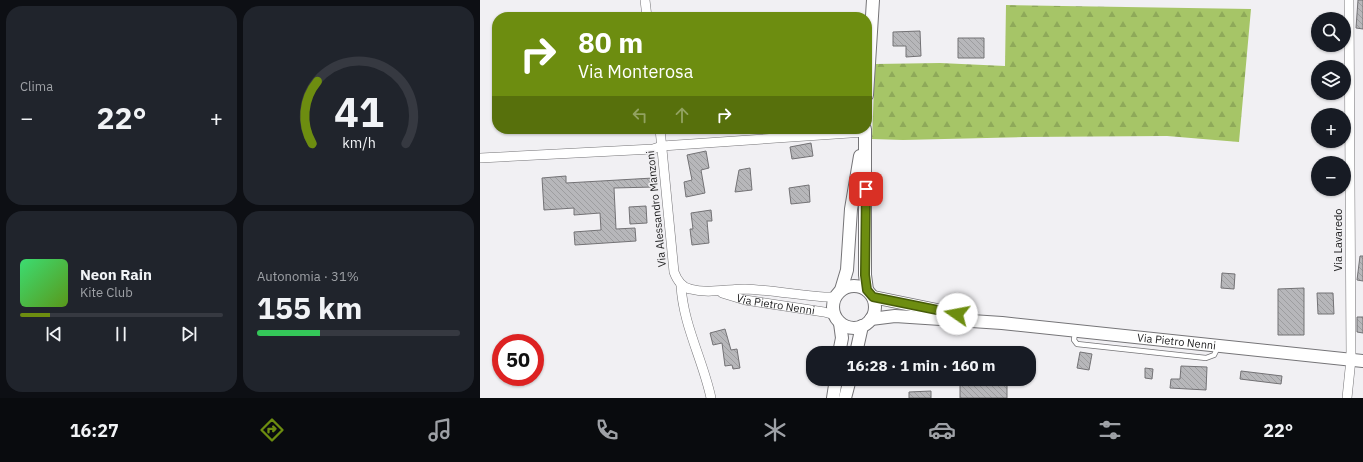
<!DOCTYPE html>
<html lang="it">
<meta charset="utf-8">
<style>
:root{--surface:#171b24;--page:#20242c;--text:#f1f3f6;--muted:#9ea1a6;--line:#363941;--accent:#6d8d10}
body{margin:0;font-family:"IBM Plex Sans",sans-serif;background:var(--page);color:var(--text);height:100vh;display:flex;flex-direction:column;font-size:15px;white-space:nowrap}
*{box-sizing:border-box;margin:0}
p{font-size:13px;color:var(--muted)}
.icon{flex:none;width:22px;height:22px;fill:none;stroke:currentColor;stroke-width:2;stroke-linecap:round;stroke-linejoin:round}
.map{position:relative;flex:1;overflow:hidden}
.details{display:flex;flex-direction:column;gap:6px;padding:6px;background:#0d0f14;width:480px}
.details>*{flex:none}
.hud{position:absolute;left:12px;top:12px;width:380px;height:122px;border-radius:16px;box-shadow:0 1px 3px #0004;background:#6d8d10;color:#fff;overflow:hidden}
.tools{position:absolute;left:831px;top:12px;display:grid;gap:8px}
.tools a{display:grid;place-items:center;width:40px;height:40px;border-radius:50%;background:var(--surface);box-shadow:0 1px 3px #0004;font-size:20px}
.speed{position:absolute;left:12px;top:334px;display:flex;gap:8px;font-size:20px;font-weight:700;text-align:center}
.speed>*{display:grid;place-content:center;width:52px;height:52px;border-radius:50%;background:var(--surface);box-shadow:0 1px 3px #0004;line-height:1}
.speed .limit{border:6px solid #d22;background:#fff;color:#111}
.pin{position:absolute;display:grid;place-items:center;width:34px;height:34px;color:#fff;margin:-17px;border-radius:8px;box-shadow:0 2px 6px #0006}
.me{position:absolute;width:44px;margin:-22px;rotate:282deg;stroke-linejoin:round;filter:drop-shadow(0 0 3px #0008)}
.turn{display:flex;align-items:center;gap:14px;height:84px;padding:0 20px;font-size:18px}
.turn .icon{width:52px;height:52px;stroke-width:2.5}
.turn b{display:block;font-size:28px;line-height:34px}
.lanes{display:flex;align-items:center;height:38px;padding:0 20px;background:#0003;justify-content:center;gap:20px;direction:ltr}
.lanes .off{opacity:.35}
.big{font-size:30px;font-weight:700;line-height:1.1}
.details .tile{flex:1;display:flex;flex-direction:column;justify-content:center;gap:6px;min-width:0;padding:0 14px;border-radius:16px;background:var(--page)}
.details .dial{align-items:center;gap:0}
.dial svg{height:104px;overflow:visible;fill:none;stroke:var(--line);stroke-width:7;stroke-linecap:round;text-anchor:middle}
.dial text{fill:var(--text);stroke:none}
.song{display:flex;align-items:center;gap:12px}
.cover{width:48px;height:48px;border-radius:6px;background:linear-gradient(135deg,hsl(140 70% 55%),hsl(90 70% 35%))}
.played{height:4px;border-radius:2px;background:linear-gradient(90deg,var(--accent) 15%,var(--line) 15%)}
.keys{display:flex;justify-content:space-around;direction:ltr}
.heat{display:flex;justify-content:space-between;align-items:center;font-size:22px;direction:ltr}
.charge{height:6px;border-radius:3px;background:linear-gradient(90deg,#34c759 31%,var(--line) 0)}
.details .tiles{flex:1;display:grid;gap:6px;grid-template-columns:repeat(2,1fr)}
.trip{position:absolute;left:326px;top:346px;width:230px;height:40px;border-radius:16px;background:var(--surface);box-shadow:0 1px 3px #0004;font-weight:700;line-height:40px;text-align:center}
.dock{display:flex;height:64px;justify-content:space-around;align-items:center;background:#090b0e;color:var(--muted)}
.dock .icon{width:28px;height:28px}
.dock .active{color:var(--accent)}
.dock b{font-size:18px;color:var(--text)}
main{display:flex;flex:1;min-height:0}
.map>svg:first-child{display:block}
.forest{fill:url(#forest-firs)}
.building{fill:url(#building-back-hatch);stroke:#737275}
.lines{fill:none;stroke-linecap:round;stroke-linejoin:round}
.lane-casing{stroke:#757477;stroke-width:6}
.street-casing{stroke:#757477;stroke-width:10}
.secondary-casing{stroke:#757477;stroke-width:14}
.lane{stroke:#fff;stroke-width:4.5}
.street{stroke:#fff;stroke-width:9}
.secondary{stroke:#fff;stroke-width:12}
.route-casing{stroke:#475c0a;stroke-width:10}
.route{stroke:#6d8d10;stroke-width:7}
.labels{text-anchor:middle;stroke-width:3;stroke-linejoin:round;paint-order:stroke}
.street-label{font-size:11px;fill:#1e1e1f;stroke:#f1f0f3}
</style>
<main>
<section class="details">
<div class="tiles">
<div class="tile"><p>Clima</p>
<div class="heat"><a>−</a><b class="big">22°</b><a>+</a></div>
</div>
<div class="tile dial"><svg viewBox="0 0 100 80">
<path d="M14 69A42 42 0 1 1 86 69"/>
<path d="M14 69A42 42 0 0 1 18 21" stroke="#6d8d10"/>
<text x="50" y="56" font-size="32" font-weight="700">41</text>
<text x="50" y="72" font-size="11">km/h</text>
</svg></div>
<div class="tile">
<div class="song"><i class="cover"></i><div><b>Neon Rain</b><p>Kite Club</p></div></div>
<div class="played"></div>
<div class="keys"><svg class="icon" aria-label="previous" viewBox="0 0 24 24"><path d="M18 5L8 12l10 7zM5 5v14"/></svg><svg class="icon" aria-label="pause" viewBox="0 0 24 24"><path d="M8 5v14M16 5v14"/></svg><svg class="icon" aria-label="next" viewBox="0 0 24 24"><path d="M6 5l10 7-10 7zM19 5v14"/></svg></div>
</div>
<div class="tile"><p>Autonomia · 31%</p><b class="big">155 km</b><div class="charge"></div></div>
</div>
</section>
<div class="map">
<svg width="883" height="398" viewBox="0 0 883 398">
<defs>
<pattern id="forest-firs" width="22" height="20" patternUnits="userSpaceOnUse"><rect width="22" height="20" fill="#a6c567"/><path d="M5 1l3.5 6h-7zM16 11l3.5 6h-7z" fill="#8ea959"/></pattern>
<pattern id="building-back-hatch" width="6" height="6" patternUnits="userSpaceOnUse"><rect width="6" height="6" fill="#b7b7ba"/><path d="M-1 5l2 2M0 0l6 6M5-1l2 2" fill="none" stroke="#9d9d9f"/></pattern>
</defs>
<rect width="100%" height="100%" fill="#f1f0f3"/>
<path class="forest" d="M526,5L771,9L759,142L687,136L544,137L423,140L392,139L395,64L460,63L525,66Z"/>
<path class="building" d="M878,0H883V29L876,28Z
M440,31L441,56L426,57V46H413V32Z
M478,38H504V58H478Z
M331,143L333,156L312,159L310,147Z
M226,151L229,168L221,170L225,193L206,197L204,182L212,180L207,155Z
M270,168L272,190L255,192L259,170Z
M86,176V183L173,178V187L134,188L136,229L155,228L156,241L95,245L94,232L121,230L120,213L94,215V208L64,210L62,178Z
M329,185L330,202L311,204L309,188Z
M166,206L167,223L150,224L149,207Z
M231,210L232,221H227L229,243L212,245L210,229H213L211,213Z
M880,256H883V281L877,280Z
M742,273L755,274L754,289L741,288Z
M824,288V335H798V289Z
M837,293H853L854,314H838Z
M877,317H883V333L877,332Z
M245,329L251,350L257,349L260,368L253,369L252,365L245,366L242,343L233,345L230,333Z
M600,352L612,354L609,370L597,368Z
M701,366L727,367L726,390L690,388L691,379H700Z
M665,368L673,369L672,379L665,378Z
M761,371L802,376L801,384L760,379Z
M480,379H527V398H480Z
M451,391V398H429V392Z"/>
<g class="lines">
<defs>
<path id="lane" d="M595,332L594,340L597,344L726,358L734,355L738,347"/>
<g id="street">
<path d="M165,0L167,17"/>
<path d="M180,129L194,272C197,280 201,287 210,289C228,294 247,289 265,289C291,290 318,295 344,297H356"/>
<path d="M0,158L173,149L182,146L385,132"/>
<path d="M201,285C203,325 223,360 231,398"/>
<path id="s1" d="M242,293L265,300L344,312L355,315"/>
<path d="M867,398L871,359L869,0"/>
</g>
<g id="secondary">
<path d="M387,95L393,0"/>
<path d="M385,129V275L387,290"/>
<circle cx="374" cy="307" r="21"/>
<path d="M361,290L367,270L371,209L380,156"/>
<path d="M393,297L476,314"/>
<path id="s2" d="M391,319L415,316L522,323L883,361"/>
<path d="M359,353L362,338L360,323"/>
<path d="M376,353L382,326"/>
<path d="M353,398L356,379"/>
<path d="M365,398L370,379"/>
</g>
</defs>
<use href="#lane" class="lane-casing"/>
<use href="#street" class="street-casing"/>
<use href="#secondary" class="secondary-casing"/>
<use href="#lane" class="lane"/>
<use href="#street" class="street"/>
<use href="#secondary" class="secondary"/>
</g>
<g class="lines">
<defs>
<path id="route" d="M386,189L385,275L387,290L393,297L477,314"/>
</defs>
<use href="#route" class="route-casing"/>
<use href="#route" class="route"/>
</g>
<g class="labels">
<g class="street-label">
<text transform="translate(176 209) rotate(-96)" y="4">Via Alessandro Manzoni</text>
<text transform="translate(858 240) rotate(-90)" y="4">Via Lavaredo</text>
<text dy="4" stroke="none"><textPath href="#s1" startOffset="55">Via Pietro Nenni</textPath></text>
<text dy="4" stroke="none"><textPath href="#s2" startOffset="307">Via Pietro Nenni</textPath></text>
</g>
</g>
</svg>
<div class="tools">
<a><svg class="icon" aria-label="search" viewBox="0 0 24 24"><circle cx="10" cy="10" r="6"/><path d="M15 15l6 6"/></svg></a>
<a><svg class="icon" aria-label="layers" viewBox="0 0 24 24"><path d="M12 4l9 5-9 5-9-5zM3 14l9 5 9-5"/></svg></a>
<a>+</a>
<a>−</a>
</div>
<div class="speed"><div class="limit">50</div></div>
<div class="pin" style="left:386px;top:189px;background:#d93025"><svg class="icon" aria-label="arrive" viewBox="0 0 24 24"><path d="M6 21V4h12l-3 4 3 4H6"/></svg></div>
<svg class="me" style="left:477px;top:314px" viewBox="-20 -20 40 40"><circle r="19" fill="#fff"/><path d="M0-13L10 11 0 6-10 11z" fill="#6d8d10"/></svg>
<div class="trip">16:28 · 1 min · 160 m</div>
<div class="hud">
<div class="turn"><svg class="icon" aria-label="right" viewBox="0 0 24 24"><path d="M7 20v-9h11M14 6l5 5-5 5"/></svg><div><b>80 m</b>Via Monterosa</div></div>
<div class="lanes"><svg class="icon off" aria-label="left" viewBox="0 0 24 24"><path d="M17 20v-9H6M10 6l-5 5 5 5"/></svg><svg class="icon off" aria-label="ahead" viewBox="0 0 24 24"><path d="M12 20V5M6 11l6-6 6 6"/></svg><svg class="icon" aria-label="right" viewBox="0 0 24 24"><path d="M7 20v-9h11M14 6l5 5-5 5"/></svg></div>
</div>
</div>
</main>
<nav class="dock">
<b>16:27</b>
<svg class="icon active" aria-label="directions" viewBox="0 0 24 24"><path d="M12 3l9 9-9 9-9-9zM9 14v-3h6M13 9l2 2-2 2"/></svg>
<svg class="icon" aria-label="music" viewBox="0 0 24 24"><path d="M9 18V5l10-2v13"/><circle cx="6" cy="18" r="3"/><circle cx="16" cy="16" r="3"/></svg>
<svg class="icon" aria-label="phone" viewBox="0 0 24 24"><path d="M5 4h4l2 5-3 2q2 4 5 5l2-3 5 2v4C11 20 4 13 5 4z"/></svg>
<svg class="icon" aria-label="climate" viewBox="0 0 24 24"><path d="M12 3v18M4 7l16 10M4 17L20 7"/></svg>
<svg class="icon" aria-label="car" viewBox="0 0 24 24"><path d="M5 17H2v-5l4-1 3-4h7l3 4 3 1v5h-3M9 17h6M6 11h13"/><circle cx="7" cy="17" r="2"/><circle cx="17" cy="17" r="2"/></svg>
<svg class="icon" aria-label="filters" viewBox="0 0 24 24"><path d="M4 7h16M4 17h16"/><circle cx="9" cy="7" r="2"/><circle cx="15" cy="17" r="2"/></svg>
<b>22°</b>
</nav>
